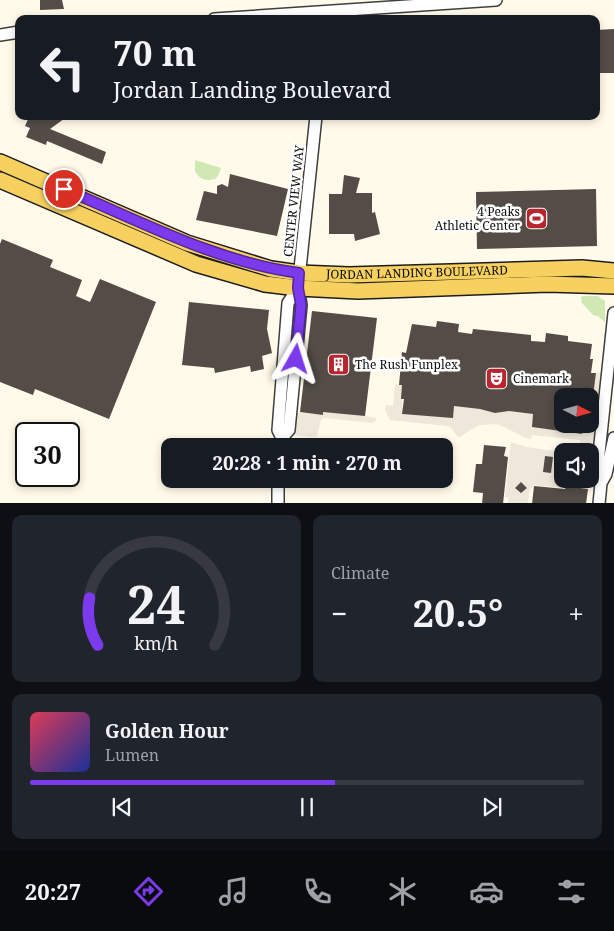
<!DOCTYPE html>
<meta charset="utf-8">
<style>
:root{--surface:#171b24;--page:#20242c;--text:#f1f3f6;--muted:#9ea1a6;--line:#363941;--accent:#7c3aed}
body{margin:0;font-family:"Noto Serif",serif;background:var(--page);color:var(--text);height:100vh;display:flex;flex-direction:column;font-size:19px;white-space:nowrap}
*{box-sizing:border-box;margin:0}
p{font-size:16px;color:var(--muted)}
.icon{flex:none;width:28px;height:28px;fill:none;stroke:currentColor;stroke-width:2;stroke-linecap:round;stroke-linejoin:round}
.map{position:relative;height:503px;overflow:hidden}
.details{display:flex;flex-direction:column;gap:12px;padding:12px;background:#0d0f14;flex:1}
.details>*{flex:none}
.guide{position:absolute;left:15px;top:15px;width:585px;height:105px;border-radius:10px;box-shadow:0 2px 8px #0003;background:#171b24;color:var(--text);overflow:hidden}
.needle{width:32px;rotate:96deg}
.controls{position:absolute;left:554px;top:388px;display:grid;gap:10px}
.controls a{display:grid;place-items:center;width:45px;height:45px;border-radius:10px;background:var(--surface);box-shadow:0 2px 8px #0003;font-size:25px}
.speed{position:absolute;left:15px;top:422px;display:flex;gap:10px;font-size:25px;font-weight:700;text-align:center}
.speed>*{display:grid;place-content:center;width:65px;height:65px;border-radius:50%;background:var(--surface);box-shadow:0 2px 8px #0003;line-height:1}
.speed .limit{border:2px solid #111;border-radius:8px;background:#fff;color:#111}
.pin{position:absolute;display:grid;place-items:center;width:42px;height:42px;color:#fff;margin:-21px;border:2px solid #fff;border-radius:50%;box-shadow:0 1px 5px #0007}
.me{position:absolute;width:55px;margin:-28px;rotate:6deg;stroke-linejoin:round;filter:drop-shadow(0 0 4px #0008)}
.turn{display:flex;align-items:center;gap:18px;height:105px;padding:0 15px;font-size:22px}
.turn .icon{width:65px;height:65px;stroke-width:2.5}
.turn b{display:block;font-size:35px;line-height:42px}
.big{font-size:38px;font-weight:700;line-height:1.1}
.details .tile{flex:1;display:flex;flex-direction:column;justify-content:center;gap:8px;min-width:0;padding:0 18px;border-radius:10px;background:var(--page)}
.details .dial{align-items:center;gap:0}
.dial svg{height:130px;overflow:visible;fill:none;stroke:var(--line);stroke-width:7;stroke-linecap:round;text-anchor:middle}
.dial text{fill:var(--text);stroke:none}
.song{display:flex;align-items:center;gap:15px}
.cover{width:60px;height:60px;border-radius:8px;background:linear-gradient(135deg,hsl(350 70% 55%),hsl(230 70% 35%))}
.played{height:5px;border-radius:2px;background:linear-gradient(90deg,var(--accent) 55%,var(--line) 55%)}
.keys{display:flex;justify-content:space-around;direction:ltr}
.heat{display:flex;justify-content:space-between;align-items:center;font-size:28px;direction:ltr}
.details .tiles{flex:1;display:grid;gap:12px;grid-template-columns:1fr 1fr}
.tile:last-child{grid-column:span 2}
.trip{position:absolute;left:161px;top:438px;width:292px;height:50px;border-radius:10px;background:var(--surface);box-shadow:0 2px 8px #0003;font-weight:700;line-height:50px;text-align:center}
.tab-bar{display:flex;height:80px;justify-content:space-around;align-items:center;background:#090b0e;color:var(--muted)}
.tab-bar .icon{width:35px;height:35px}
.tab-bar .selected{color:var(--accent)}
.tab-bar b{font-size:22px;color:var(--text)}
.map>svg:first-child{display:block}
.green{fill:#cfe8b4}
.plaza{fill:#ede8da}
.building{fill:#534c47}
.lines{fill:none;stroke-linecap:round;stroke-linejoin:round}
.minor-casing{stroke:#3e3e3e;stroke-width:14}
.major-casing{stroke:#1c1c1c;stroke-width:18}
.minor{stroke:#fff;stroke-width:11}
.major{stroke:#f7d160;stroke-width:15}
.route-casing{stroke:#51269a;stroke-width:12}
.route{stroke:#7c3aed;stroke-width:9}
.labels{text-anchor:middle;stroke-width:5;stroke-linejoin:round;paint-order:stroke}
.street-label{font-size:12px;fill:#0b0b0b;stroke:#fff}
.poi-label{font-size:12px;fill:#0b0b0b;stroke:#fff;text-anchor:start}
</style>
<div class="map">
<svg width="614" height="504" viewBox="0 0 614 504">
<rect width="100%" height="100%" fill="#fffae9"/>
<path class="green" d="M195,160L221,168L218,176L215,179C206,182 199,179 195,171Z
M0,172L29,180L276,277L191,257L0,176Z
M584,296H598L605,301V322L598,316L593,315L582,303L581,297Z"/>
<path class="plaza" d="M596,373H602L595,434L593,442L587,445L581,444L580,440L532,435L531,439L526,438L502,426L495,424L480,425L470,430L460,437H458L450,427L446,426L390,420L385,410L386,405L393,406L395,384L399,385H402V414L453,417L454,406L480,409L495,413L509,411L533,414L532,427L582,433L584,424H590V406L592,405Z
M323,411L365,416L376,418V420L373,423L324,418L321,420L317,436L314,437L294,435L296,412L322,415Z
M511,442L526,447L562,452V479H590V455L594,457L595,462L594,481L591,487L566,486L565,488L533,485L529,493L528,503H508L509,498L505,497Z"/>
<path class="building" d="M40,0H62L64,9L40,10Z
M614,29V73H596V30Z
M38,116H68L50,129L106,152L102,164L47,141L46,145L26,137L30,128L25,126L29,117L37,120Z
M230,174L288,189L277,236L196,220L204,191L217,194V186L222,184L228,187Z
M344,175L360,178L356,193H372V213L375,212L380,234L355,241L354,234H329V194H342Z
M596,189L597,246L477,249L476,192Z
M2,239L53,260L50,267L82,280L76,296L90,302L100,279L156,302L109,419L35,389L33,395L0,382V244Z
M189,302L269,310L267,329L272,353L262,356L264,369L251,372L250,366L215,373L214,368L182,365Z
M312,311L377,318L365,416L323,412V415L300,412Z
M437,321L459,324L458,332L472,334L473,329L531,335V341L545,342L546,333L568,336V341L592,344L590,359H593L591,373H596L593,396H562V424H584L582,434L532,427L533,414L509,411L495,413L480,409L454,406L453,418L402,414L404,399H401L402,385H399L402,352L406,353L412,324L436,327Z
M484,445L506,447L504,456L508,457L503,504H482L483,493L473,492L476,464H482Z
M545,456L553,457L551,473L543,472Z
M521,482L527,488L521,493L515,488Z
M534,486L565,489L566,486L588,489L586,504H532Z"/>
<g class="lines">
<defs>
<path id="minor" d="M214,19L496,0
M0,35L19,32
M282,438L289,430L301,305L298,288L316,116
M281,446L282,438L278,430L288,303L298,288
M602,480L597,472L614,313
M278,504V479
M599,504L601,483L606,474L614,438"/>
<g id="major">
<path id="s1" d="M0,162L187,243L271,269L299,273L349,275L582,268L614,271"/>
<path d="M0,180L196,264L265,284L298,288L358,291L547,284L614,286"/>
</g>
</defs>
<use href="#minor" class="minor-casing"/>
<use href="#major" class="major-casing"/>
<use href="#minor" class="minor"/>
<use href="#major" class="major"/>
</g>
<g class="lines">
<defs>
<path id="route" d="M64,189C140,221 216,262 299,273L298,288L301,305L296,359"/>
</defs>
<use href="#route" class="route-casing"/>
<use href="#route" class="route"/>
</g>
<defs>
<symbol id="stadium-square" viewBox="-11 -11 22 22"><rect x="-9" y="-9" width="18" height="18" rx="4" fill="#b8252e" stroke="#fff"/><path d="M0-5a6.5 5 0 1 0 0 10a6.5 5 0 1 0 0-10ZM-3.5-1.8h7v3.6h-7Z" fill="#fff"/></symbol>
<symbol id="building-square" viewBox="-11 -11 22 22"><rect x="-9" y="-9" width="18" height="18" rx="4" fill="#b8252e" stroke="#fff"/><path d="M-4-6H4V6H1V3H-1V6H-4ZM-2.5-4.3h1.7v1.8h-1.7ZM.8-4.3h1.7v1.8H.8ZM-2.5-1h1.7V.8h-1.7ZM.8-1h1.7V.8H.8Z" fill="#fff"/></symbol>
<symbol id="theatre-square" viewBox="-11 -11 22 22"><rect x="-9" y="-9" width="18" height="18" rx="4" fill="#b8252e" stroke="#fff"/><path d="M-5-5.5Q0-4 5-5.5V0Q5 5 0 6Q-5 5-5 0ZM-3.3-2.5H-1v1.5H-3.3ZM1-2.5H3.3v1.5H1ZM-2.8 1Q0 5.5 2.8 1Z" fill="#fff"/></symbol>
</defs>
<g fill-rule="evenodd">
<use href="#stadium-square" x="524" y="206" width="25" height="25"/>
<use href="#building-square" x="326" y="352" width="25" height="25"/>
<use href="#theatre-square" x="484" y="366" width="25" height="25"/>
</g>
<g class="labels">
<g class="street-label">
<text transform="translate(294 201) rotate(-84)" y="4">CENTER VIEW WAY</text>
<text dy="4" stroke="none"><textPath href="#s1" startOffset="438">JORDAN LANDING BOULEVARD</textPath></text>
</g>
<g class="poi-label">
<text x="520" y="216" text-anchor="end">4 Peaks<tspan x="520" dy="14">Athletic Center</tspan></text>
<text x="355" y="369">The Rush Funplex</text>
<text x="513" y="383">Cinemark</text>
</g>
</g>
</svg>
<div class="controls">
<a><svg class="needle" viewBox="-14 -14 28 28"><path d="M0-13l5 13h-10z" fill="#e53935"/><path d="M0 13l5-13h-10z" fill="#9ea1a6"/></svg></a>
<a><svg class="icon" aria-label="sound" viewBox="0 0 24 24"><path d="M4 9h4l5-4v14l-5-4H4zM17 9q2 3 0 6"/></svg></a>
</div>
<div class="speed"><div class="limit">30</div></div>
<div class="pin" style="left:64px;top:189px;background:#d93025"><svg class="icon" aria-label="arrive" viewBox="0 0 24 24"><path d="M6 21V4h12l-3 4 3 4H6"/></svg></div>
<svg class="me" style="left:296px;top:359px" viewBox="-20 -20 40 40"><path d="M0-17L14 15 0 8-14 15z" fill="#7c3aed" stroke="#fff" stroke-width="4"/></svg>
<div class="trip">20:28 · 1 min · 270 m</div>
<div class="guide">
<div class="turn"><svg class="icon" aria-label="left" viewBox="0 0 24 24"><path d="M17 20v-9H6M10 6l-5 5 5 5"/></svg><div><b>70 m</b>Jordan Landing Boulevard</div></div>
</div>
</div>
<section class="details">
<div class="tiles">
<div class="tile dial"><svg viewBox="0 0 100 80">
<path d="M14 69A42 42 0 1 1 86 69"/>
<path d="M14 69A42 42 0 0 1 9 40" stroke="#7c3aed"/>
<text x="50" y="56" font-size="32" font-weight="700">24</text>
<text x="50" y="72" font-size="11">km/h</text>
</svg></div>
<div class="tile"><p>Climate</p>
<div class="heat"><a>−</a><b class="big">20.5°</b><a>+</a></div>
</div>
<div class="tile">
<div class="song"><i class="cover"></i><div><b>Golden Hour</b><p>Lumen</p></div></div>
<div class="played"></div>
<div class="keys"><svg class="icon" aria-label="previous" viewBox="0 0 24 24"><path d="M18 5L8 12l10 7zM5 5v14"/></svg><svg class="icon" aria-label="pause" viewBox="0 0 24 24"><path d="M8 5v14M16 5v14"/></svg><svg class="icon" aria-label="next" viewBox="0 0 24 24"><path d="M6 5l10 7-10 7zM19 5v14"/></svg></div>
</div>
</div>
</section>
<nav class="tab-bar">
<b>20:27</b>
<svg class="icon selected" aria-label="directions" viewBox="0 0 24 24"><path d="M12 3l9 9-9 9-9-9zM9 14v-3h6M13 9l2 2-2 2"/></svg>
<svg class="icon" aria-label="music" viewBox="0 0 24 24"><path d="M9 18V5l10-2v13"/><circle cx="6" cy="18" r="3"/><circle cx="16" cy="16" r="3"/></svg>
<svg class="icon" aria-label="phone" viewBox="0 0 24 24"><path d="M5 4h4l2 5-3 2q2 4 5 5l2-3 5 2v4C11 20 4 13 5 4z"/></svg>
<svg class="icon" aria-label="climate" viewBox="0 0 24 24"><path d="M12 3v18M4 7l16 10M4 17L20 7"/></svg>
<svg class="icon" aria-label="car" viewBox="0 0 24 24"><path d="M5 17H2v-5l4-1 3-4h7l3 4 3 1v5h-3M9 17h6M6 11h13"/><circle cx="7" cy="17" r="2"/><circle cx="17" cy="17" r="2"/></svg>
<svg class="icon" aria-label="filters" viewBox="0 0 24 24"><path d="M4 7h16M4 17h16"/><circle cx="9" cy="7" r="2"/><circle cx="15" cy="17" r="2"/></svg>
</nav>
